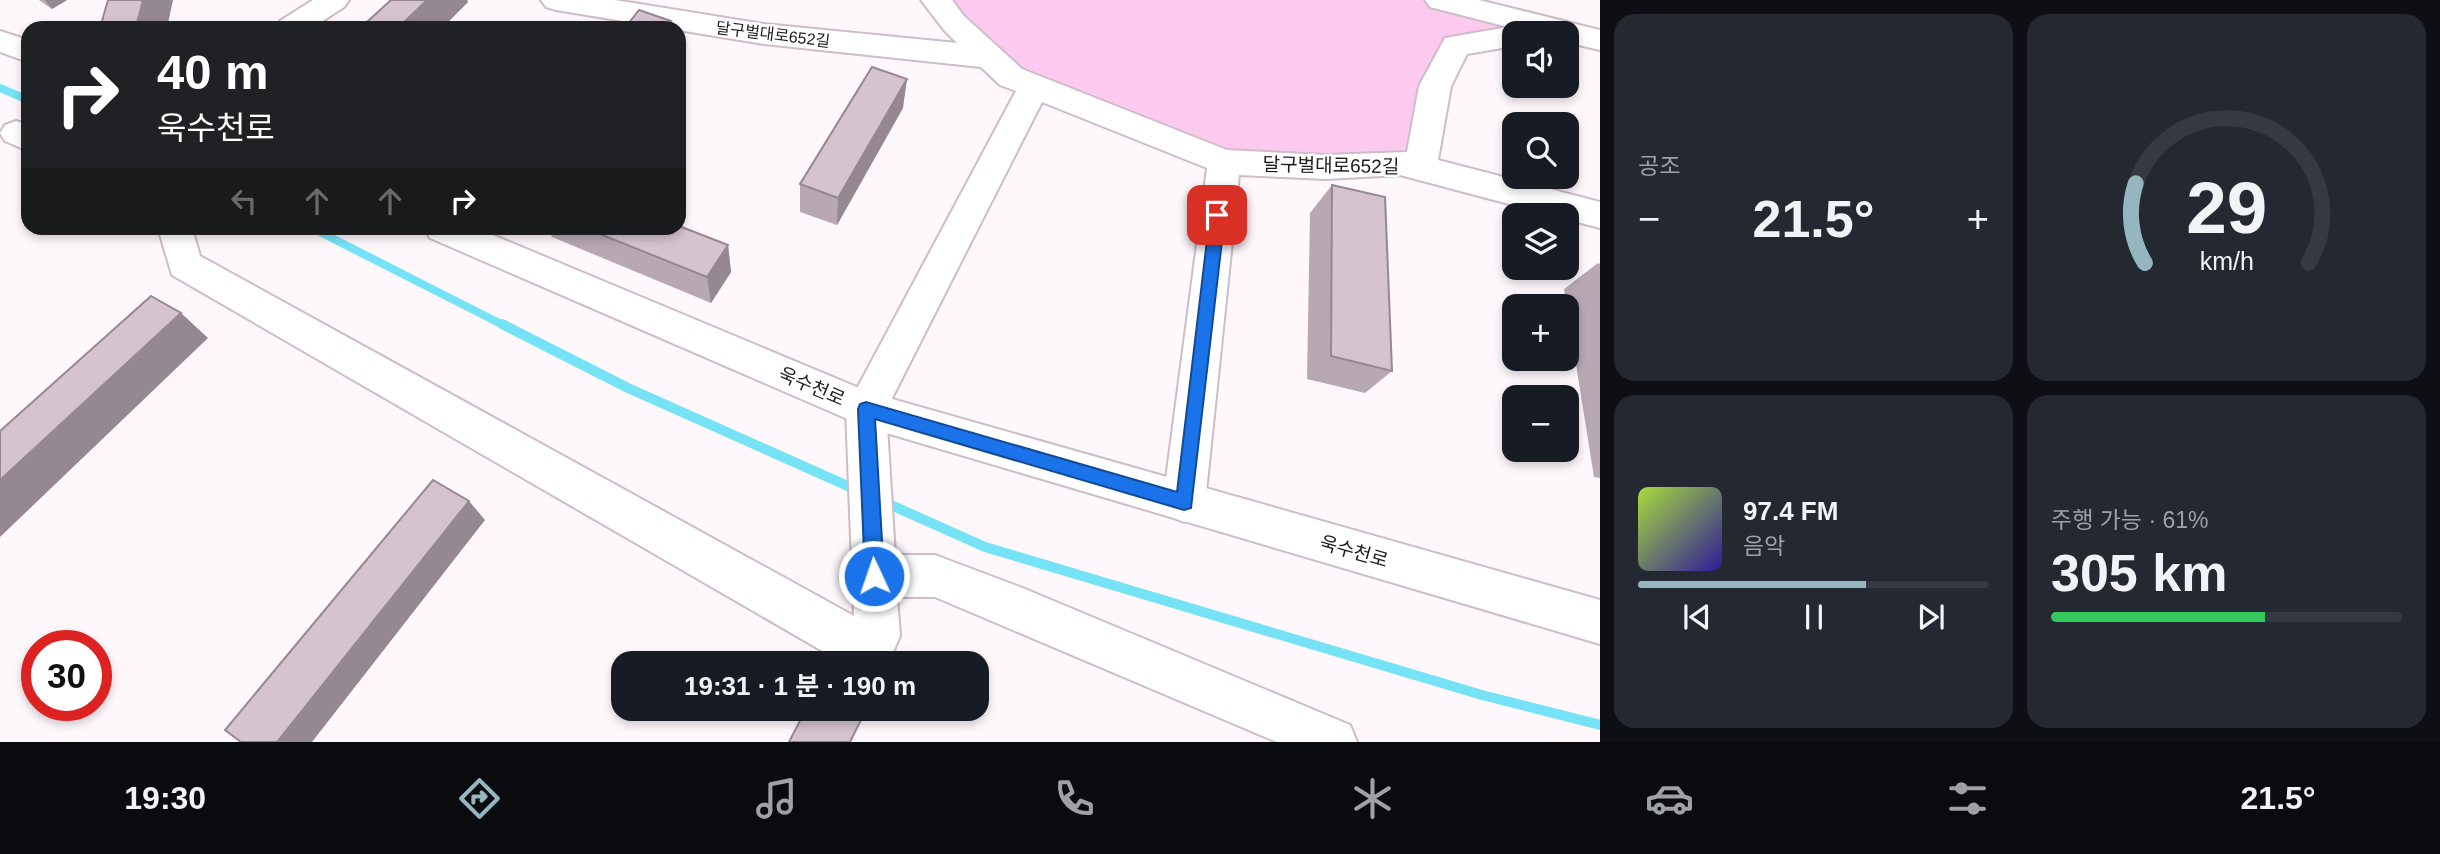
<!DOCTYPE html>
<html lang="ko">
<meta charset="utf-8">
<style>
:root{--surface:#171b24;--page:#242831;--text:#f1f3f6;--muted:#9ea1a6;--line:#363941;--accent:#95b6be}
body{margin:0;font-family:Helvetica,"Noto Sans KR",sans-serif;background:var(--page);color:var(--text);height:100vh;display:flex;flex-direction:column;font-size:26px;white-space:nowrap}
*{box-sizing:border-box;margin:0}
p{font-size:23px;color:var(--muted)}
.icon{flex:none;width:38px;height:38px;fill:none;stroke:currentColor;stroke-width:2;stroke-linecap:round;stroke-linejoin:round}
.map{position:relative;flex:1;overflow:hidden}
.side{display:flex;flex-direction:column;gap:14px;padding:14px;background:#0d0f14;width:840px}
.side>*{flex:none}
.hud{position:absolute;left:21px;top:21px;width:665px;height:214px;border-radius:21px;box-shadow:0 4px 10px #0003;background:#202124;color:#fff;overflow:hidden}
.fabs{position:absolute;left:1502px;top:21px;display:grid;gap:14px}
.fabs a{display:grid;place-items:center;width:77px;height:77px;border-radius:14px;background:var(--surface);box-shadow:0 4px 10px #0003;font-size:35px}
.speed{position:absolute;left:21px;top:630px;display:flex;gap:14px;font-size:35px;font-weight:700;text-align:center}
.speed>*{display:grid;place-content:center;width:91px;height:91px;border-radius:50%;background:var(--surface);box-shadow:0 4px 10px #0003;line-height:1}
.speed .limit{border:10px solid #d22;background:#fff;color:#111}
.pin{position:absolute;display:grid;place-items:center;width:60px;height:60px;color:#fff;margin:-30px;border-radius:14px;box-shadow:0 4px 10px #0006}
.me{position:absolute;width:77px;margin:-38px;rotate:357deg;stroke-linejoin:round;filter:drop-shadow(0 0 5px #0008)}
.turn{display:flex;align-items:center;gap:24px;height:147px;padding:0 21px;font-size:32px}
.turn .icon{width:91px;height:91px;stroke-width:2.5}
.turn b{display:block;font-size:49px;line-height:60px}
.lanes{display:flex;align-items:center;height:66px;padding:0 21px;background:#0003;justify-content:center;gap:35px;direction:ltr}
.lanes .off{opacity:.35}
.big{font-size:52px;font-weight:700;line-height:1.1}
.side .card{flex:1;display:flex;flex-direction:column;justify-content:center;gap:10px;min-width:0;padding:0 24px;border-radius:21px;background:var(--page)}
.side .dial{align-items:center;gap:0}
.dial svg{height:182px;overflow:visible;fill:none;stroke:var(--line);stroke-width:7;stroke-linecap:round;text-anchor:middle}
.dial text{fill:var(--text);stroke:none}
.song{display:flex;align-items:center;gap:21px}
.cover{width:84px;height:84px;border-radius:10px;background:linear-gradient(135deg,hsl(80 70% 55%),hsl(250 70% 35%))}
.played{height:7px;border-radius:4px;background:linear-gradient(90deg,var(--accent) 65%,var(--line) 65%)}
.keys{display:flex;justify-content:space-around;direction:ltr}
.heat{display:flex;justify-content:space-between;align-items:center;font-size:38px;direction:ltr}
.charge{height:10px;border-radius:5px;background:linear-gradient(90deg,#34c759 61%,var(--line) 0)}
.side .tiles{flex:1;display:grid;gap:14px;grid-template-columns:repeat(2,1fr)}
.trip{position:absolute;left:611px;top:651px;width:378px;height:70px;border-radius:21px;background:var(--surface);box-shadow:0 4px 10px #0003;font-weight:700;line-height:70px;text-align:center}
.tab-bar{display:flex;height:112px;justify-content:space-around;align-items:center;background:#090b0e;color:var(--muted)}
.tab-bar .icon{width:49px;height:49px}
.tab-bar .on{color:var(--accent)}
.tab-bar b{font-size:32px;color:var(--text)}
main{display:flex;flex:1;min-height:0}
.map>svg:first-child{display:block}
.green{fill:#fdcaef}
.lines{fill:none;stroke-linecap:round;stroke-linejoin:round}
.stream-far1{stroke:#76e2f6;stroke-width:8}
.stream{stroke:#76e2f6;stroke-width:10}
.minor-casing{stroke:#cebcc9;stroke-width:4}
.major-casing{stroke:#cebcc9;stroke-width:4}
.minor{fill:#fff;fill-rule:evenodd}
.major{fill:#fff;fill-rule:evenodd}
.wall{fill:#b7a8b3}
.shaded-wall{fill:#958892}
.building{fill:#d5c3d0;stroke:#958892;stroke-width:2}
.route{fill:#1a73e8;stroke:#114b97;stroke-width:2}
.labels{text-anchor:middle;stroke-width:5;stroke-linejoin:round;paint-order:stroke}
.far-street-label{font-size:16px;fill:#1f191d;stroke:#fff}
.street-label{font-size:19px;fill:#1f191d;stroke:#fff}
</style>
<main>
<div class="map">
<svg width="1600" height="742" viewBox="0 0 1600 742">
<rect width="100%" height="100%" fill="#fef7fc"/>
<path class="green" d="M936,0H1435L1535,24L1456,45L1422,160L1224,162L1011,77Z"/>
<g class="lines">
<path class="stream-far1" d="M0,88L28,100
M312,228L505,326"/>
<path class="stream" d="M502,324L628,388L859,491
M882,501L985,547L1482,695L1600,725"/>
<defs>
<path id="minor" d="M313,0H349L344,7L312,28H276L280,21Z
M541,0H615L764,24L957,43L944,30L921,0H952L964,16L1022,69L1227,150L1326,155L1407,152L1419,86L1445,38L1508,27L1430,7L1425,0H1479L1600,30V50L1566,42V33L1526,31L1527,33H1514V46L1467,54L1451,86L1438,160L1600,202V228L1566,219V215H1550L1400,175L1326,179L1239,175L1205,502L1199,516L1184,522L1169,516L1163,502L1207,168L1042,102L886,410L895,555H935L1025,589L1350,725L1357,742H1277L935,597H897L900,636L893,652C871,661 854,665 831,656L172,275L158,228H192L200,256L854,616L846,409L1016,91L1000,85L981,67L764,44L556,10L546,7Z
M16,121L28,125V151L5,141L0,133L5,125Z"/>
<path id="major" d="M0,31L28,40V62L0,52Z
M425,228H476L871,393L1600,600V644L866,427L430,238Z"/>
</defs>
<use href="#minor" class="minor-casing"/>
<use href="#major" class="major-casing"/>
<use href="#minor" class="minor"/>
<use href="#major" class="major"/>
</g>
<path class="wall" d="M39,0H67L52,9Z
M391,0H467L468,2L442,28H370L367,22Z
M903,108L837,225L800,212V184Z
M1332,185L1392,371L1365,393L1307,379L1310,213Z
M548,228H679L728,245L731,272L711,303L552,237Z
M1598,263L1600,264V478L1594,477L1564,289Z"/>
<path class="shaded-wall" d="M45,0H67L52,9Z
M143,0H173L167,28H100Z
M427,0H467L468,2L442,28H398Z
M671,21L672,28H665Z
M907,79L903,108L837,225L838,198Z
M728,245L731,272L711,303L707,277Z
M181,313L208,338L0,537V480Z
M469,501L485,520L312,742H277Z"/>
<path class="building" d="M108,0H143L137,23L100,28Z
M391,0H427L398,28H383L367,22Z
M639,10L671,21L665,28H625Z
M872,67L907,79L838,198L800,184Z
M1332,185L1385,197L1392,371L1331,356Z
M679,226L728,245L707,277L585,228H679Z
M151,296L181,313L0,480V431Z
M433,480L469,501L277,742H241L225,730Z
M806,709H845L862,718L850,742H789Z"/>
<path class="route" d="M1217,209L1225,215L1191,508L1184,510L875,419L884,576L881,582L874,585L868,582L865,576L858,409L860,404L866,402L1177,492L1210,215Z"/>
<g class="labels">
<g class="far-street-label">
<text transform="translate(773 34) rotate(7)" y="6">달구벌대로652길</text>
</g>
<g class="street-label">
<text transform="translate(1331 165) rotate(1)" y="7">달구벌대로652길</text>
<text transform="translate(812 386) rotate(23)" y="7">욱수천로</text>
<text transform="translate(1354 551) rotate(16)" y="7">욱수천로</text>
</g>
</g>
</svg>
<div class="fabs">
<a><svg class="icon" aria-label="sound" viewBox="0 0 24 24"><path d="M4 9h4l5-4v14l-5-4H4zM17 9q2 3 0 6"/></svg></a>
<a><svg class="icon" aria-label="search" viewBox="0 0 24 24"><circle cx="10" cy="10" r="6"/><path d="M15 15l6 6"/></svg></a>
<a><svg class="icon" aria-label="layers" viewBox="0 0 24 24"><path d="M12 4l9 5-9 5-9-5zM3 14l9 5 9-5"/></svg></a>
<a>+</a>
<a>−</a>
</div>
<div class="speed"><div class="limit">30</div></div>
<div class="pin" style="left:1217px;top:215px;background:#d93025"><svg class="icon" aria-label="arrive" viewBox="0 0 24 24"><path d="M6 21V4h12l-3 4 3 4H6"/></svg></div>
<svg class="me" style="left:874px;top:576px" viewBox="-20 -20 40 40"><circle r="17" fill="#1a73e8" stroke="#fff" stroke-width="3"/><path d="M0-11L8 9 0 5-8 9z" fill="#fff"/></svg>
<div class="trip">19:31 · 1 분 · 190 m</div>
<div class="hud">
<div class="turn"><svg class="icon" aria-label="right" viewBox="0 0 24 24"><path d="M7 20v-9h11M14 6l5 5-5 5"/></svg><div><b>40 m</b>욱수천로</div></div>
<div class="lanes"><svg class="icon off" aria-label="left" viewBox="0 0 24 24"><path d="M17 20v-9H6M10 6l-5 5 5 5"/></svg><svg class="icon off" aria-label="ahead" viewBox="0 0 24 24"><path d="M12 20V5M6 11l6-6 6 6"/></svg><svg class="icon off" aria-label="ahead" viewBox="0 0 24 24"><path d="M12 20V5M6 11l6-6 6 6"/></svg><svg class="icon" aria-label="right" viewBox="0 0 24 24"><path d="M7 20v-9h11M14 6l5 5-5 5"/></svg></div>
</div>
</div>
<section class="side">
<div class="tiles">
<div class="card"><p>공조</p>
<div class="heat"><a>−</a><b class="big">21.5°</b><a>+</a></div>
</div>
<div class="card dial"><svg viewBox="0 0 100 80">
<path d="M14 69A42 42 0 1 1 86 69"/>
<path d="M14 69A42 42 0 0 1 10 34" stroke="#95b6be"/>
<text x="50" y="56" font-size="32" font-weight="700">29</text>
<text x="50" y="72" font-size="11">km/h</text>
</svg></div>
<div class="card">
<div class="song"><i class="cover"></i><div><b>97.4 FM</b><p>음악</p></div></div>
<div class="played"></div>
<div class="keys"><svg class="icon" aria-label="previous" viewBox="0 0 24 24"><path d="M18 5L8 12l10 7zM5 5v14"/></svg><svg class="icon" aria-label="pause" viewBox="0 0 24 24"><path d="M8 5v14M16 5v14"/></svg><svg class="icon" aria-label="next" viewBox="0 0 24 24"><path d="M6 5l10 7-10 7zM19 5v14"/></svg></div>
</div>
<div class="card"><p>주행 가능 · 61%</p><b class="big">305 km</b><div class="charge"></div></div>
</div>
</section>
</main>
<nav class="tab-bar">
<b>19:30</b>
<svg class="icon on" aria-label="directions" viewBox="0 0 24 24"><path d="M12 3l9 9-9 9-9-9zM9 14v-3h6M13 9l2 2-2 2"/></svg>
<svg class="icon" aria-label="music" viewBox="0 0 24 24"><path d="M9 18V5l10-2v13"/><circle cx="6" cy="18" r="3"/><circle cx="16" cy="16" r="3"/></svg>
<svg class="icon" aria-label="phone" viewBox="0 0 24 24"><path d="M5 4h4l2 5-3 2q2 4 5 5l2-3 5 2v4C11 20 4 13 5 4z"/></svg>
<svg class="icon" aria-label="climate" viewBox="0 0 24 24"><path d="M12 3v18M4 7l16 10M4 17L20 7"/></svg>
<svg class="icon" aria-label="car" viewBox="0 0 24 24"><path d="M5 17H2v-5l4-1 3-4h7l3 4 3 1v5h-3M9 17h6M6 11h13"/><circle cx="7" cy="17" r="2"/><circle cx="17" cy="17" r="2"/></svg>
<svg class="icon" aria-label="filters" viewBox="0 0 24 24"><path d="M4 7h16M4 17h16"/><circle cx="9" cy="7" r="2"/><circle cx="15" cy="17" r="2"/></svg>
<b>21.5°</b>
</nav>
